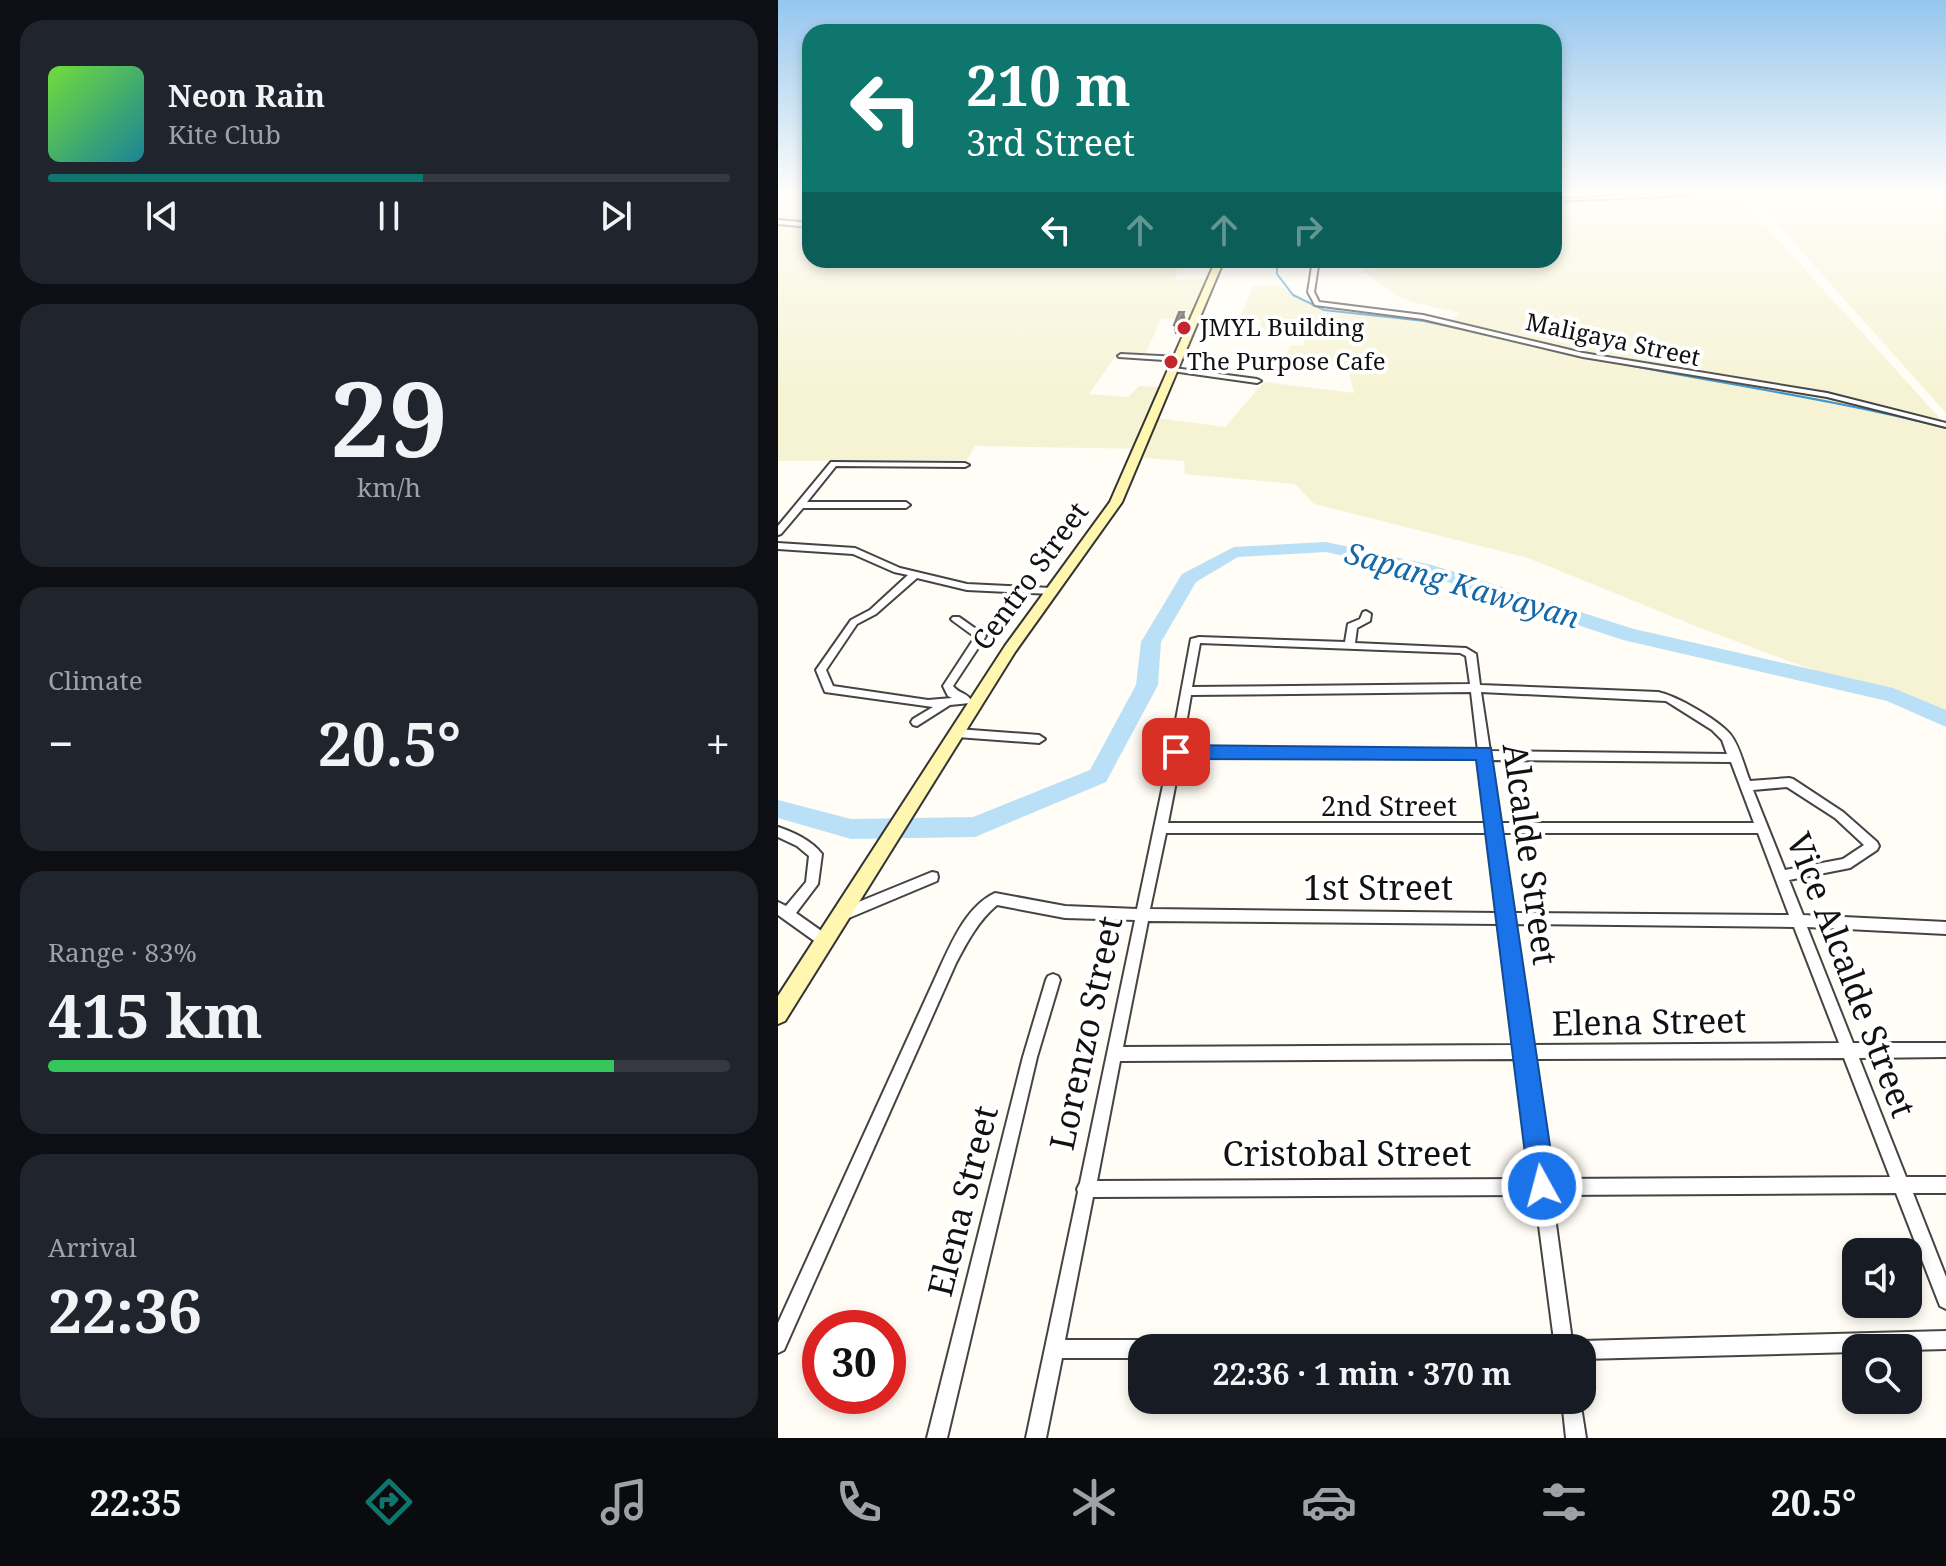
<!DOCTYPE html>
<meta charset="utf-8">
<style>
:root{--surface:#171b24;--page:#20242c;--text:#f1f3f6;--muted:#9ea1a6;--line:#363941;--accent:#0f766e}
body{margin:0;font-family:"Noto Serif",serif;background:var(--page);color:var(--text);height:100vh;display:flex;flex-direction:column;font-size:30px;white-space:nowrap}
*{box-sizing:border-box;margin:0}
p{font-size:26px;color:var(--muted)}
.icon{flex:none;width:44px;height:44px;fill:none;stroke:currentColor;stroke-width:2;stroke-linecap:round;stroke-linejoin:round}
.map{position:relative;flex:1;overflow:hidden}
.side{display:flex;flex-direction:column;gap:20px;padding:20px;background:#0d0f14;width:778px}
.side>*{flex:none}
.guide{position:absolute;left:24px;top:24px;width:760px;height:244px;border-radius:24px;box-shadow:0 4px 12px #0003;background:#0f766e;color:#fff;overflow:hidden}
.buttons{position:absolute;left:1064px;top:1238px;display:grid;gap:16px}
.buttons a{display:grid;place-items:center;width:80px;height:80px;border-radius:16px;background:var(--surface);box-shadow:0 4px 12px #0003;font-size:40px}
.speed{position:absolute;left:24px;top:1310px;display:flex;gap:16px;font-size:40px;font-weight:700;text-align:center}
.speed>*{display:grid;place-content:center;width:104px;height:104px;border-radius:50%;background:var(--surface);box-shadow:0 4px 12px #0003;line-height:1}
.speed .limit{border:12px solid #d22;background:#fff;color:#111}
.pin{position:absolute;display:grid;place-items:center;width:68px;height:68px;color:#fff;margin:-34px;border-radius:16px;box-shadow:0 4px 12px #0006}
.me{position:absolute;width:88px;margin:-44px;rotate:353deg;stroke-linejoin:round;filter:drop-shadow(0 0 6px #0008)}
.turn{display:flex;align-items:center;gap:28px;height:168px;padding:0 32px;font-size:36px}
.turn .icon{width:104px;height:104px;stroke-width:2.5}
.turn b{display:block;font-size:56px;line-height:68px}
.lanes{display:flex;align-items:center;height:76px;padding:0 32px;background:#0003;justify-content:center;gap:40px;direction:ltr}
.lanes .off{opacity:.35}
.big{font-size:60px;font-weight:700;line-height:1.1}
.side .tile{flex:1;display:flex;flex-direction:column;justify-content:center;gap:12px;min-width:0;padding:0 28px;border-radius:24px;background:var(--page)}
.side .dial{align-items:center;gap:0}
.dial b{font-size:104px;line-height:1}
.song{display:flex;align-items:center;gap:24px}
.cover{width:96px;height:96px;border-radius:12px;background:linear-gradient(135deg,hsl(100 70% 55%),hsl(190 70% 35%))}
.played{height:8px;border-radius:4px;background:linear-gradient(90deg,var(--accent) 55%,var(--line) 55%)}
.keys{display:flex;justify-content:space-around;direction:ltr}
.heat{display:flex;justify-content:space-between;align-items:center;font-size:44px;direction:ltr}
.charge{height:12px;border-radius:6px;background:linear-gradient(90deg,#34c759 83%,var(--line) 0)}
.trip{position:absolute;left:350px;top:1334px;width:468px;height:80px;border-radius:24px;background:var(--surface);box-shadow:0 4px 12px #0003;font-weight:700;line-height:80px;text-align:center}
.tabs{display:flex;height:128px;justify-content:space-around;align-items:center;background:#090b0e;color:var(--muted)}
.tabs .icon{width:56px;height:56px}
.tabs .selected{color:var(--accent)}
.tabs b{font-size:36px;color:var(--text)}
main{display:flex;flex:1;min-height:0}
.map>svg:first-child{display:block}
.farmland{fill:#f6f3d4}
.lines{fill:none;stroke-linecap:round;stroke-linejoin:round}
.stream{stroke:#3f96cf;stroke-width:2}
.river{fill:#b9e0f7;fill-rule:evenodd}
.street-casing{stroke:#444;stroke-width:4}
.secondary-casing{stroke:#333;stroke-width:4}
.street{fill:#fff;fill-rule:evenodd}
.secondary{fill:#fff6b0;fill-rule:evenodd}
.wall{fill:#4d4742}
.shaded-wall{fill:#3f3936}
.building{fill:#5a524d;stroke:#3f3936;stroke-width:2}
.route{fill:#1a73e8;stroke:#114b97;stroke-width:2}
.poi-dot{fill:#c4262e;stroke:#fff;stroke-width:3}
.labels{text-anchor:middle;stroke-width:8;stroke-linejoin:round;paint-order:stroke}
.far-poi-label{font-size:24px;fill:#111;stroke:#fff;text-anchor:start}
.far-street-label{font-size:24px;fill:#111;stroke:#fff}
.street-label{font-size:28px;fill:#111;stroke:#fff}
.water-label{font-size:30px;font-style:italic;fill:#1768a6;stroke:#fff}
.near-street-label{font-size:34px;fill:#111;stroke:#fff}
</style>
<main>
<section class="side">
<div class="tile">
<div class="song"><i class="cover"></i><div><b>Neon Rain</b><p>Kite Club</p></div></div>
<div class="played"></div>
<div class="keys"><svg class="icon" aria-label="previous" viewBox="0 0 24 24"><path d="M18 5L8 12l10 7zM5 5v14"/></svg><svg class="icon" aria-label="pause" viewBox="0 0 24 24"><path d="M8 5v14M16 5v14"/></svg><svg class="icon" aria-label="next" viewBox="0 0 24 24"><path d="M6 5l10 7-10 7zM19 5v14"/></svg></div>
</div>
<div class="tile dial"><b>29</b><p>km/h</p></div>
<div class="tile"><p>Climate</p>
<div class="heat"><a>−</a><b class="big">20.5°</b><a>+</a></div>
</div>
<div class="tile"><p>Range · 83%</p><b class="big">415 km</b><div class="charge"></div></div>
<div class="tile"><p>Arrival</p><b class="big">22:36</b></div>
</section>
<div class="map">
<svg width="1168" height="1438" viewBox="0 0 1168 1438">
<rect width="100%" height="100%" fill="#fffdf5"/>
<path class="farmland" d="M0,193H32V260H401L397,280L429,279L414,320L383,319L366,357L338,356L311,394L350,397L361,386L383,387L379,418L447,427L486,382L576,393L570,368L504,360L513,345L524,346L530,336L480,329L484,320L462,317L476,285L502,286L526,300L672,321L681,313L631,301L615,294L585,270L604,269L598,260H776V193H1168V199L964,200L1168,425V720L920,627L750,558L536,504L517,484L407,474L406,461L366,458L368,449L197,446L189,460L0,461Z
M981,204H1168V413Z"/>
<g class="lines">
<path class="stream" d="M891,196L940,193
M801,197L874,195
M776,199L798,197
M499,260V274L515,295L546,310L646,321L719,337
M759,346C895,378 1033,393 1168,428"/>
<path class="river" d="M548,542L654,565L856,629L1115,688L1168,710V727L1109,701L845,640L642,573L548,552L460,557L418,582L383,642L380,685L328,782L197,837L73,839L0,818V800L73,819L195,817L312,770L358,685L363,642L404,574L456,547Z"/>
<defs>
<path id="street" d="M921,193H951L776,201V199Z
M0,220L32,223V227L0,224Z
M535,260H541L536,292L541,302L645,315L805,353L1049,393L1168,423V427L1049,397L805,357L645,319L537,305L530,292Z
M343,354L401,357L404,359L401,361L341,357L340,356Z
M396,368L479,379L483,381L479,383L394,371L393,370Z
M53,462L187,463L191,465L187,467L58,466L29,502H128L132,505L128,508H25L3,534L0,535V526Z
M0,543L77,548L122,568L189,584L273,588L278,591L273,594L189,590L139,578L98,614L79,624L48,670L55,686L150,700L174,698L170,696L165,686L197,637L175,621L173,619L175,617H181L208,636L175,686C180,693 189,693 193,700L192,703L172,705L139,726L135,725L133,722L135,719L155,707L47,692L38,670L73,620L92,610L130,575L116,572L75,554L0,549Z
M588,611L593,614L592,621L579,628L577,643L688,648L698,654L702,685L880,692C899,696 939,719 952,734C962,746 966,767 972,781L1011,778L1015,779L1065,812L1099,842L1101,846L1099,850L1072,868L1011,880L1025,915L1168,922V934L1029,927L1075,1043H1168V1057L1081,1058L1128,1177H1168V1193H1135L1168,1277V1309L1162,1306L1118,1193L774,1195L795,1348H777L757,1195L315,1197L287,1340H364L370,1343L373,1348H364V1358H284L268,1438H248L300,1192L299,1189L302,1183L357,920L287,918L219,905C200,921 189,942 178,963L6,1350L0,1353V1323L159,974C172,946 187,907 217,893L287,906L359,909L392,752L413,639L421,637L567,642L570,624L582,619L585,612ZM422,643L682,653L688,656L692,684L414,687ZM693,692L700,751L404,748L413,695ZM703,692L888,701L934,730L944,740L949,754L712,751ZM403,756L701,759L710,823H390ZM713,760L953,762L976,823H722ZM1009,787L1057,818L1086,845L1065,859L1007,870L975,790ZM388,833H711L721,913L372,909ZM723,833H980L1011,915L734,913ZM370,921L722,924L738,1045L345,1047ZM736,924L1016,927L1061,1043L753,1045ZM1066,1058L1112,1177L771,1179L755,1059ZM740,1059L755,1179L319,1181L342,1061Z
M179,729L261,735L267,739L261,743L179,737L173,733Z
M0,827C17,833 33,840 44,854L40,884L18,913L52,937L54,941L52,945L47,947L42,945L0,915V902L8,906L28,882L31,856L19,846L0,837Z
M154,872L159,873L160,877L159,881L66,920L61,918L59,914L61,910Z
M275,974L280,976L282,980L259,1057L169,1438H149L245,1057L268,980L270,976Z
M1168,1331V1349L1130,1350V1348H1078V1352L804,1359V1348H796L797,1343L804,1341Z
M784,1400H802L808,1438H788Z"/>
<path id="secondary" d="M438,260H446L344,502L237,652L7,1021L0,1024V996L227,646L332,502Z"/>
</defs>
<use href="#street" class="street-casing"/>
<use href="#secondary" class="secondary-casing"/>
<use href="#street" class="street"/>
<use href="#secondary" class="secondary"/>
</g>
<path class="wall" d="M408,322L402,334H397L396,325Z"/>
<path class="shaded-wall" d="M406,312L408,322L402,334L401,325Z"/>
<path class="building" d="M401,312H406L401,325H396Z"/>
<linearGradient id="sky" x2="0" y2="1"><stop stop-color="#95c6ee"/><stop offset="0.49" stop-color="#fffefa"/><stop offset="1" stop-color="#fffefa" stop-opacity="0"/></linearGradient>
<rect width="1168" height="394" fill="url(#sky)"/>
<path class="route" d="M398,745L713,748L778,1186L774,1195L764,1199L755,1195L751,1186L698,760L398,759L389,752Z"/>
<g class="poi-dot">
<circle cx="406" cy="328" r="8"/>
<circle cx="393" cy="362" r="8"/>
</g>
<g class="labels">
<g class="far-poi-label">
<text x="422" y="336">JMYL Building</text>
<text x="409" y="370">The Purpose Cafe</text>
</g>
<g class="far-street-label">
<text transform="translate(835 340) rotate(12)" y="8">Maligaya Street</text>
</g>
<g class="street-label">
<text transform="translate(252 576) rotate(-54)" y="10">Centro Street</text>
<text x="611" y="816">2nd Street</text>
</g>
<g class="water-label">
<text transform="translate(684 586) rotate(16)" y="10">Sapang Kawayan</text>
</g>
<g class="near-street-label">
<text transform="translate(752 854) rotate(82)" y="12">Alcalde Street</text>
<text x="600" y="900">1st Street</text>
<text transform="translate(1073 975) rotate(69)" y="12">Vice Alcalde Street</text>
<text transform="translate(871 1022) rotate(-1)" y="12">Elena Street</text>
<text transform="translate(308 1033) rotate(-78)" y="12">Lorenzo Street</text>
<text x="569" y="1166">Cristobal Street</text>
<text transform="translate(185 1201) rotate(-76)" y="12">Elena Street</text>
</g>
</g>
</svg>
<div class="buttons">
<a><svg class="icon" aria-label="sound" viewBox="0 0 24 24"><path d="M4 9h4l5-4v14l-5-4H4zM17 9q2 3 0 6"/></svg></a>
<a><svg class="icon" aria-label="search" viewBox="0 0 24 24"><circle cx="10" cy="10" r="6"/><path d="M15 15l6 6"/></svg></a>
</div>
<div class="speed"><div class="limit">30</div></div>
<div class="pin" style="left:398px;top:752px;background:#d93025"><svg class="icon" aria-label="arrive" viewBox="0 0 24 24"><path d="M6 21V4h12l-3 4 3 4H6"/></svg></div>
<svg class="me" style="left:764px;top:1186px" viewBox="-20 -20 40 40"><circle r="17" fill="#1a73e8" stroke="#fff" stroke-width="3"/><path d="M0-11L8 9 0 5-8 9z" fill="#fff"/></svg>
<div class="trip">22:36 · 1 min · 370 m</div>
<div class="guide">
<div class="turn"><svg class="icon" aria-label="left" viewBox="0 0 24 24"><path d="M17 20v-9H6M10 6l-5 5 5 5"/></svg><div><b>210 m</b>3rd Street</div></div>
<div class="lanes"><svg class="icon" aria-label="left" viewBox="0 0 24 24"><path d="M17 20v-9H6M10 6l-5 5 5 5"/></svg><svg class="icon off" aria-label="ahead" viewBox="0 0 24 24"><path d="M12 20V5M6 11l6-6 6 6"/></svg><svg class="icon off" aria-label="ahead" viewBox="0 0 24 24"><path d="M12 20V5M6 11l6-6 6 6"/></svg><svg class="icon off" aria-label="right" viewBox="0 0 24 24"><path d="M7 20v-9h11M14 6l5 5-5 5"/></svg></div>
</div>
</div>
</main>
<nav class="tabs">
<b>22:35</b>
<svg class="icon selected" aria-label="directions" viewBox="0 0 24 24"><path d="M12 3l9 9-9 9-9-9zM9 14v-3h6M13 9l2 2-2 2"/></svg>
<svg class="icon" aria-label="music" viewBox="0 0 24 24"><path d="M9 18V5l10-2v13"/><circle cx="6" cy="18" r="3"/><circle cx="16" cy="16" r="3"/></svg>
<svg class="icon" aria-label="phone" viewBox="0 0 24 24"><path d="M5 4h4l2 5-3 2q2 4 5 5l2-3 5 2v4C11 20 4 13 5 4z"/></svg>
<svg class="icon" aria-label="climate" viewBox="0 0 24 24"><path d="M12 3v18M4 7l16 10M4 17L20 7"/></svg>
<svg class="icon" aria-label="car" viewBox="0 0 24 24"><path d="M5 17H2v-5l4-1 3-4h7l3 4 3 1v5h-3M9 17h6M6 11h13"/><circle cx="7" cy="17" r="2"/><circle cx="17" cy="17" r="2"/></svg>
<svg class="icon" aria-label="filters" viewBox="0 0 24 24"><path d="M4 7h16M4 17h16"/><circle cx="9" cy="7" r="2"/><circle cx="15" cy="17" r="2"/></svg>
<b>20.5°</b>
</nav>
